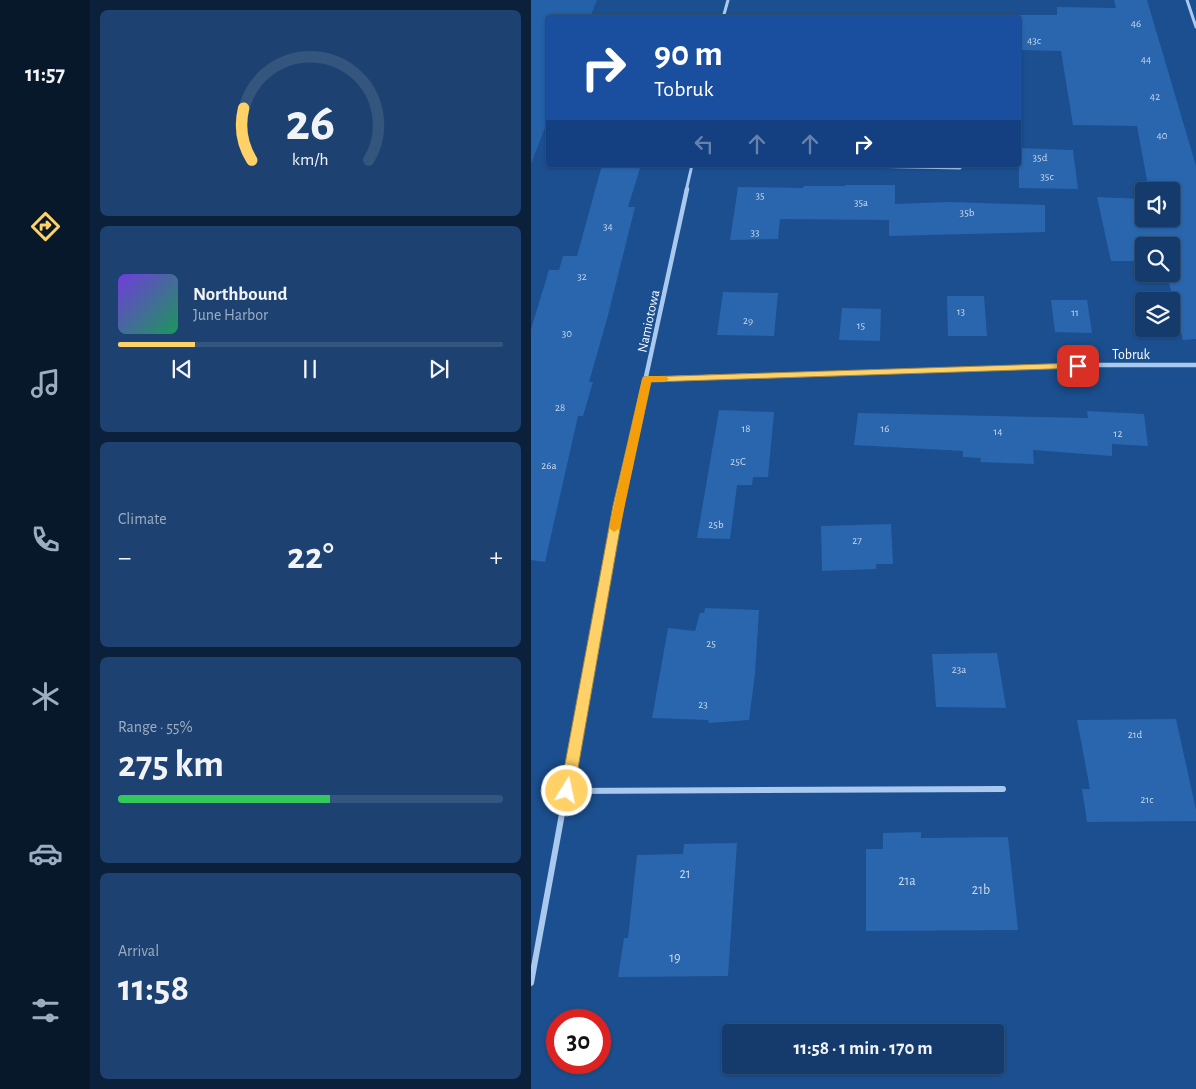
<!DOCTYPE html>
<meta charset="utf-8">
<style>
:root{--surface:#143b6b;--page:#1d4271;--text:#f1f3f6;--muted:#9dadc1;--line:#33557e;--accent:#ffd166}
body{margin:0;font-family:"Alegreya Sans",sans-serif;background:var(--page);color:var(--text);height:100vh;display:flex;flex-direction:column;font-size:19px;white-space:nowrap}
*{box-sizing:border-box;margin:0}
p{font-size:16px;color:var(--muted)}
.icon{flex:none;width:28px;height:28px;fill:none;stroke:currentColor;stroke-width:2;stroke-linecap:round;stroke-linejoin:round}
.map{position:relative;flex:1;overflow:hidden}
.sheet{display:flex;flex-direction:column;gap:10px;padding:10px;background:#0b203b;width:441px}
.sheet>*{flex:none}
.guide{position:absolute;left:15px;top:15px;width:475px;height:152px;border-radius:5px;box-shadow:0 1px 4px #0004,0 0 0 1px var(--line);background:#1a4fa0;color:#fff;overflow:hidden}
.buttons{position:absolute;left:604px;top:182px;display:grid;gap:10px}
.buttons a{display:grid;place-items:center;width:45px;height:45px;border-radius:5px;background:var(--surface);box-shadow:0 1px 4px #0004,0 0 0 1px var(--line);font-size:25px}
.speed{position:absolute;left:15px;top:1009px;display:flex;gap:10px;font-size:25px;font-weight:700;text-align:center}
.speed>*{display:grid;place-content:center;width:65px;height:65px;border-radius:50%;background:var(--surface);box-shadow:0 1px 4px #0004,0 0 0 1px var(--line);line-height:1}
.speed .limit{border:8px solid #d22;background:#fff;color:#111}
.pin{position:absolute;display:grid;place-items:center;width:42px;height:42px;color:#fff;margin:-21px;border-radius:10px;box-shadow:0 2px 8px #0006}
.me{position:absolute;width:55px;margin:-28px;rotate:10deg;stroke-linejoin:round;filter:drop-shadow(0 0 4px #0008)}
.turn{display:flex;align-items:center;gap:18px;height:105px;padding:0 25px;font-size:22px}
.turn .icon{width:65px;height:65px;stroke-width:2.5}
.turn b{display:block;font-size:35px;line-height:42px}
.lanes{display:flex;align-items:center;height:48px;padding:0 25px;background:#0003;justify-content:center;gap:25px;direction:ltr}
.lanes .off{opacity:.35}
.big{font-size:38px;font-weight:700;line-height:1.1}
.sheet .widget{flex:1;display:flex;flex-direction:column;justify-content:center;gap:8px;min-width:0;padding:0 18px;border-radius:8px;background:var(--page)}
.sheet .dial{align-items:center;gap:0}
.dial svg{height:130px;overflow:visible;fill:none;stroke:var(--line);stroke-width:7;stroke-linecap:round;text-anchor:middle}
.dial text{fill:var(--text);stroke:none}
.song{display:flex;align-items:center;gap:15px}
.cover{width:60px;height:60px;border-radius:8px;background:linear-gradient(135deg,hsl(260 70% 55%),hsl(150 70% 35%))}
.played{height:5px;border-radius:2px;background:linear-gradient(90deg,var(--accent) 20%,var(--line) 20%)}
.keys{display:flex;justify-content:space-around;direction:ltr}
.heat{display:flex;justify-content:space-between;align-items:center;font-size:28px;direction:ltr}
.charge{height:8px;border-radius:4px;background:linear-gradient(90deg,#34c759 55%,var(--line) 0)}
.trip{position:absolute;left:191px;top:1024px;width:282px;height:50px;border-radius:5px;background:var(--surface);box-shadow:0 1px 4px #0004,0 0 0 1px var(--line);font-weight:700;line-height:50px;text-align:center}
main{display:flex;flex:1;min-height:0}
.tab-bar{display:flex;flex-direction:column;width:90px;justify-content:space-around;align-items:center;background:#08182b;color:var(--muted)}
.tab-bar .icon{width:35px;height:35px}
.tab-bar .on{color:var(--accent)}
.tab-bar b{font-size:22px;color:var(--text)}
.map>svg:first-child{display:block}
.green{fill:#2461a8}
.building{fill:#2a66ad}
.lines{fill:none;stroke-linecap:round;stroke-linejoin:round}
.street-far3{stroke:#a9c9ee;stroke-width:3}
.street-far2{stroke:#a9c9ee;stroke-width:4.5}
.street-far1{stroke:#a9c9ee;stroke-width:5}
.street{stroke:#a9c9ee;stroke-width:6}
.route{fill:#ffd166;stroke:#a68842}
.slow{fill:#f59e0b}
.labels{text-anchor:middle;stroke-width:5;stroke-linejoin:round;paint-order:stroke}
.number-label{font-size:11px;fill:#cad9ea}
.street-label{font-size:14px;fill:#fff;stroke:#1b4f8f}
.near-number-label{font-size:14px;fill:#cad9ea}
</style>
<main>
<nav class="tab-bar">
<b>11:57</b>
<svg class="icon on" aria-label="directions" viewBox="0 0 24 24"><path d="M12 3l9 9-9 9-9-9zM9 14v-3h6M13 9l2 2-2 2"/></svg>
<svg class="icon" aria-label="music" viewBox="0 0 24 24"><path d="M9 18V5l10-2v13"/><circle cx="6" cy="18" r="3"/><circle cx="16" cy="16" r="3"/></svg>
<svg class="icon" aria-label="phone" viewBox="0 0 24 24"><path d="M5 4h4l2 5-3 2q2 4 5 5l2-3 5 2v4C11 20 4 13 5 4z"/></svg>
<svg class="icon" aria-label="climate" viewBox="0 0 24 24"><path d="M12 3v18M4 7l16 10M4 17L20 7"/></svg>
<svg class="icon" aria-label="car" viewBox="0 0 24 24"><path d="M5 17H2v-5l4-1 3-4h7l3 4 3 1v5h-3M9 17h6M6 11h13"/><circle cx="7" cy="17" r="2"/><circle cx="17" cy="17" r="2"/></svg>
<svg class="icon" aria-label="filters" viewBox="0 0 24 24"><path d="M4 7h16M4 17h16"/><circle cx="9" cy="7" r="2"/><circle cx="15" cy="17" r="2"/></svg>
</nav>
<section class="sheet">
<div class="widget dial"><svg viewBox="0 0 100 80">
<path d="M14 69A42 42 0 1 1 86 69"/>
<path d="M14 69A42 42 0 0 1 9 37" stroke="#ffd166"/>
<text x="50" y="56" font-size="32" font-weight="700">26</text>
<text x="50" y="72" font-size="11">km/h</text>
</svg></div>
<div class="widget">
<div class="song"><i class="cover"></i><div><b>Northbound</b><p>June Harbor</p></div></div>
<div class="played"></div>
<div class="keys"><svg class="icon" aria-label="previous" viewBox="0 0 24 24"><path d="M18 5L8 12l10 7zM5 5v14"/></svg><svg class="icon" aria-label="pause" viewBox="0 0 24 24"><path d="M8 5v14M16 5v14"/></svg><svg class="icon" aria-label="next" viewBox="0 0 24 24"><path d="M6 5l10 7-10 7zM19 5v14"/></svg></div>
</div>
<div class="widget"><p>Climate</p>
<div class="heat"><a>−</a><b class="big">22°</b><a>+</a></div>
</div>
<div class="widget"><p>Range · 55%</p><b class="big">275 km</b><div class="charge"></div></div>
<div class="widget"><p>Arrival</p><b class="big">11:58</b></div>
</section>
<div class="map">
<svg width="665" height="1089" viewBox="0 0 665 1089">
<rect width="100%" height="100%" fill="#1b4f8f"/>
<path class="green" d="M0,0H66L59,17L18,18L17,120L0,164Z"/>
<path class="building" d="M583,0H616L665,166V339L652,340L636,274H640V246H612V261H580L566,197L612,199V219H640V191H618L606,126L542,125L530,51L488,50V15H526V7L585,8Z
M488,148L542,150L547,189L488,188Z
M71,165H110L97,207H104L76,319L58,382H62L52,416H47L14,562L0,560V329L18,270H28L32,256H46Z
M314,185H364V204L419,202L514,205V232L358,236V220L249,219L247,239L199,240L207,187L272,188L273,186H314Z
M192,292L247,293L243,336L186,335Z
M416,296H453L456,336H417Z
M520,300H556L561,333L524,332Z
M311,308L350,309L349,341L308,340Z
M188,410L243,412L237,477H222L221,485H206L199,539L166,538Z
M556,411L613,414L617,446L581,444V456L502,450L503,464L449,462L450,458L432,457V451L323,445L327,413L557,418Z
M360,524L362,564H345V569L291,571L290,526Z
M174,608L228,610L224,674L218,720L178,723L177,720L121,718L137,628L164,631L169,613H173Z
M466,653L475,708L405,707L401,654Z
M645,719L665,810V821L556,822L551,789H559L546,720Z
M390,832V838L477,837L487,930L335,931V849H352V833Z
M206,843L197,976L87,977L93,938H97L106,855L152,854L153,844Z"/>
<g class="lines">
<path class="street-far3" d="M656,0L665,27
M192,18L197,0
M281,165L429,168
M155,191L161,165"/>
<path class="street-far2" d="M116,379L566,365H665
M104,427L156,189"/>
<path class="street-far1" d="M48,722L87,506L104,426"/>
<path class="street" d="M36,791L472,789
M0,983L48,721"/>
</g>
<path class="route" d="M547,363L552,366L550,368L120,382L93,506L43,791L41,795L36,797L31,795L29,791L82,506L112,377Z"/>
<path class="slow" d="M116,376H134L138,379L134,382H120L89,528L83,532L78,528L111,379Z"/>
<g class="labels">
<g class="number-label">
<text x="605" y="27">46</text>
<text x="503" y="44">43c</text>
<text x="615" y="63">44</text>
<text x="624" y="100">42</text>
<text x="631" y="139">40</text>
<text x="509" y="161">35d</text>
<text x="516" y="180">35c</text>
<text x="229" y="199">35</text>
<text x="330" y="206">35a</text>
<text x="436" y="216">35b</text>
<text x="77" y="230">34</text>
<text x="224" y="236">33</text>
<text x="51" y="280">32</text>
<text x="430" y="315">13</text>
<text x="544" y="316">11</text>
<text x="217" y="324">29</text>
<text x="330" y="329">15</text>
<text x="36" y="337">30</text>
<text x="29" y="411">28</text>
<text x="215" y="432">18</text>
<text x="354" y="432">16</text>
<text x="467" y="435">14</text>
<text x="587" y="437">12</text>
<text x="207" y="465">25C</text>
<text x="18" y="469">26a</text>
<text x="185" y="528">25b</text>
<text x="326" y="544">27</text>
<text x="180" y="647">25</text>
<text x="428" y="673">23a</text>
<text x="172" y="708">23</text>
<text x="604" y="738">21d</text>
<text x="616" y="803">21c</text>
</g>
<g class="street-label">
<text transform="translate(117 321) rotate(-78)" y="5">Namiotowa</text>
<text x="600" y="359">Tobruk</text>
</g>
<g class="near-number-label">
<text x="154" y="878">21</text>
<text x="376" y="885">21a</text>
<text x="450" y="894">21b</text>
<text x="144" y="962">19</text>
</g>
</g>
</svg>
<div class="buttons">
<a><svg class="icon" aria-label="sound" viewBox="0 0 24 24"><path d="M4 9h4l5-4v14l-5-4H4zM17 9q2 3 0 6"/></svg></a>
<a><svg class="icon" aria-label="search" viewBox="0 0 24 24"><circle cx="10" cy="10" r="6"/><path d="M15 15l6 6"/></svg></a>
<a><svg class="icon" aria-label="layers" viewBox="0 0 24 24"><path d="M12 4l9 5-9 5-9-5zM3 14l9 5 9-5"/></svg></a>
</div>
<div class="speed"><div class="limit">30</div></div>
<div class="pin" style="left:547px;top:366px;background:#d93025"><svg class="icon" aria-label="arrive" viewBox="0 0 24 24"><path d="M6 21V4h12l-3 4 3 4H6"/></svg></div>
<svg class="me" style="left:36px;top:791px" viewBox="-20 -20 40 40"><circle r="17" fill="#ffd166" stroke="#fff" stroke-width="3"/><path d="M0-11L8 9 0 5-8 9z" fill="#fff"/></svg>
<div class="trip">11:58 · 1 min · 170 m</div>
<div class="guide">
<div class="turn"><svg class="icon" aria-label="right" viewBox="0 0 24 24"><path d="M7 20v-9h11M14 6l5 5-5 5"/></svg><div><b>90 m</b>Tobruk</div></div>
<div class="lanes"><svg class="icon off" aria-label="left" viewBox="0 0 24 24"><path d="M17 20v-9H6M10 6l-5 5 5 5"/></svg><svg class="icon off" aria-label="ahead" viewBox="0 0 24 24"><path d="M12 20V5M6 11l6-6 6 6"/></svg><svg class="icon off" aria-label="ahead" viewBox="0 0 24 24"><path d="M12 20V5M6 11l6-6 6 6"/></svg><svg class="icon" aria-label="right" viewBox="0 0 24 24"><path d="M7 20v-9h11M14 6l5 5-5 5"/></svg></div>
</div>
</div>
</main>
